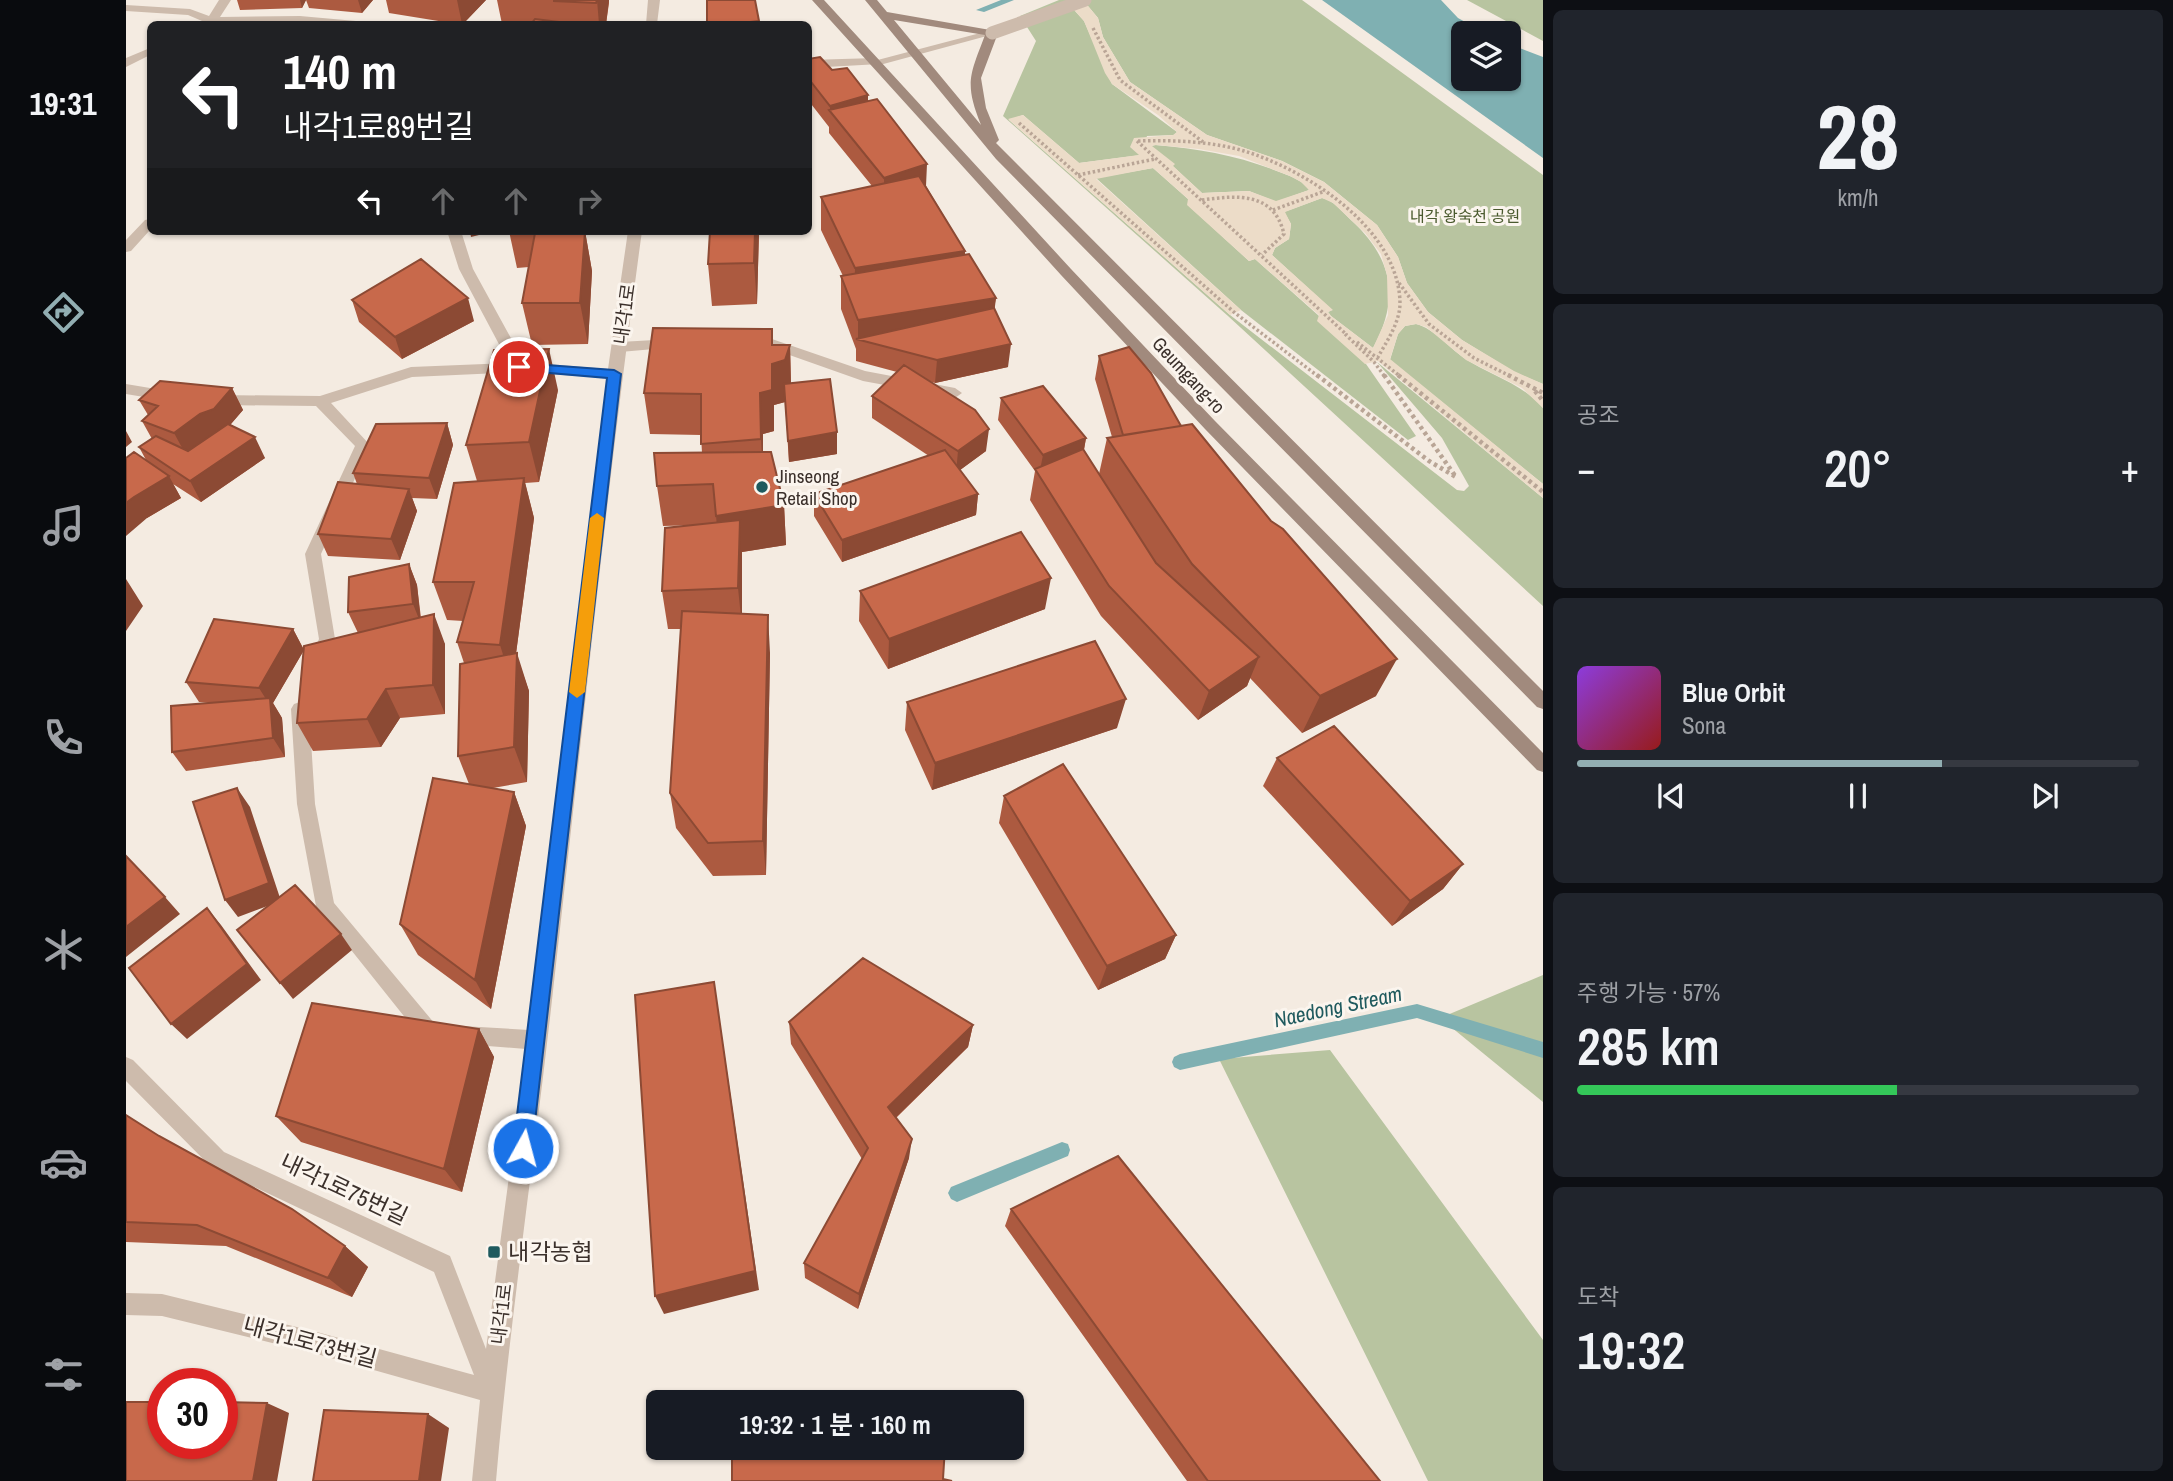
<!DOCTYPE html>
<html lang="ko">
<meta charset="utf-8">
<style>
:root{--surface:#171b24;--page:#20242c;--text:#f1f3f6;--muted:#9ea1a6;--line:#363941;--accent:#92aeb2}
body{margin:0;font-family:"Archivo Narrow","Noto Sans KR",sans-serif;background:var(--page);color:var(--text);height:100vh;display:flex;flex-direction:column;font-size:26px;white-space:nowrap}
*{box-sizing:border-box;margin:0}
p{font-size:23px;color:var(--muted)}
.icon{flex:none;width:38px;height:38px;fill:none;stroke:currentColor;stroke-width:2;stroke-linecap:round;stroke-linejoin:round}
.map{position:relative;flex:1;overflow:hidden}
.sheet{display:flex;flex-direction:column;gap:10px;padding:10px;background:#0d0f14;width:630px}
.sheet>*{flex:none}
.hud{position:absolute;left:21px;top:21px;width:665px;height:214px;border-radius:10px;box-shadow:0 2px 5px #0004;background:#202124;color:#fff;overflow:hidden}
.tools{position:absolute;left:1325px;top:21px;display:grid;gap:14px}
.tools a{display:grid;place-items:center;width:70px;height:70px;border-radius:10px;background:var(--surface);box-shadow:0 2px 5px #0004;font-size:35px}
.speed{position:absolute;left:21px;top:1368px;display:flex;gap:14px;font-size:35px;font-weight:700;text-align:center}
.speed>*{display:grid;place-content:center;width:91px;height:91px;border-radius:50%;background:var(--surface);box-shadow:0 2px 5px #0004;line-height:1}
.speed .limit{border:10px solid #d22;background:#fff;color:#111}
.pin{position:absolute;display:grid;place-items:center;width:60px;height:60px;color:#fff;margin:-30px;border:4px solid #fff;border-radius:50%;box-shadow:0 2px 7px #0007}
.me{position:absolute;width:77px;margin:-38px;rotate:7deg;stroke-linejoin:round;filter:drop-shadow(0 0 5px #0008)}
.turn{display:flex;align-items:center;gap:24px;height:147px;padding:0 21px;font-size:32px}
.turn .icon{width:91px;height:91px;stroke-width:2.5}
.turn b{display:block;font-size:49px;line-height:60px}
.lanes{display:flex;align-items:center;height:66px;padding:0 21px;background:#0003;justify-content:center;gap:35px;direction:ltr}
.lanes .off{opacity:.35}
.big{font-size:52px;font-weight:600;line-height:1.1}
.sheet .tile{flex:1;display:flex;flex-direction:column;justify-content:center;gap:10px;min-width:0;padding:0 24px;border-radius:10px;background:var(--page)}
.sheet .dial{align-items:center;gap:0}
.dial b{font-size:91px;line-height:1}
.song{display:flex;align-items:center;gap:21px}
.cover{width:84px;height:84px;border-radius:10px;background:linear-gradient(135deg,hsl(270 70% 55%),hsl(0 70% 35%))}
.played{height:7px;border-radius:4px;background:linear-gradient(90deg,var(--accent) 65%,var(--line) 65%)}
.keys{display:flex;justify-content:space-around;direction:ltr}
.heat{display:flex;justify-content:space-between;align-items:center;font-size:38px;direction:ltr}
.charge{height:10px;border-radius:5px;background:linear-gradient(90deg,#34c759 57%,var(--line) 0)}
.trip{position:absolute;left:520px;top:1390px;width:378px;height:70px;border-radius:10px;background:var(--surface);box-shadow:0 2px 5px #0004;font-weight:600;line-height:70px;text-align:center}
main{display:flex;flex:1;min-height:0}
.dock{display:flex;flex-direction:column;width:126px;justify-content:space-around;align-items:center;background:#090b0e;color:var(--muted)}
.dock .icon{width:49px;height:49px}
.dock .current{color:var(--accent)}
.dock b{font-size:32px;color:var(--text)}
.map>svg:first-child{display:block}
.green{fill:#b8c4a0}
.plaza{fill:#ecdcc8;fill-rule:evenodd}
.water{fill:#7fb0b2}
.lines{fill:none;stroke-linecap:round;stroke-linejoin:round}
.stream{fill:#7fb0b2;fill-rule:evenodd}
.path-far1{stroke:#b9a596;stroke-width:3.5;stroke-dasharray:2.5 2.5;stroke-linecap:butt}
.path{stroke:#b9a596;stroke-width:4.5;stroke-dasharray:3.5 3.5;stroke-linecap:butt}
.service{fill:#cdbbac;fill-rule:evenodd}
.minor{fill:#cdbbac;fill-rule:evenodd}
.tertiary{fill:#cdbbac;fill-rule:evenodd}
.secondary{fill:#a18a7d;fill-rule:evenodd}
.tertiary-bridge{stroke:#cdbbac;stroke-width:13}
.wall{fill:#ac5a40}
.shaded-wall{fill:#8c4a34}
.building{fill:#c8694b;stroke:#8c4a34;stroke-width:2}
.route{fill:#1a73e8;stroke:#114b97;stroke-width:2}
.slow{fill:#f59e0b}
.poi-dot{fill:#1f5a5e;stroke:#fbf5ee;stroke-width:2.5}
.labels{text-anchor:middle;stroke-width:6;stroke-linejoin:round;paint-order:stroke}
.far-park-label{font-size:16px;fill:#4a5a2e;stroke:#fbf5ee}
.street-label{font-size:19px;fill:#3b302b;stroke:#fbf5ee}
.poi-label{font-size:19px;fill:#3b302b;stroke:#fbf5ee;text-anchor:start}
.water-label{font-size:21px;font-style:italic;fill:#1f5a5e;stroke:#fbf5ee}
.near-street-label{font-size:23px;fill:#3b302b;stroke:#fbf5ee}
.near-poi-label{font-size:23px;fill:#3b302b;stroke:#fbf5ee;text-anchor:start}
</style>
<main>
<nav class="dock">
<b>19:31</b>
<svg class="icon current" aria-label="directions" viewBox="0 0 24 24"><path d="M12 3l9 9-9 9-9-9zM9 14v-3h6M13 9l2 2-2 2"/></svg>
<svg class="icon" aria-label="music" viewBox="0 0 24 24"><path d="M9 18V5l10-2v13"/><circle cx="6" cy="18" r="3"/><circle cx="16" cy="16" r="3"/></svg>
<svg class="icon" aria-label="phone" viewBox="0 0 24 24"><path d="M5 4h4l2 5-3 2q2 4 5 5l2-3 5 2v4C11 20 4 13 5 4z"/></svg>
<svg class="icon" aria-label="climate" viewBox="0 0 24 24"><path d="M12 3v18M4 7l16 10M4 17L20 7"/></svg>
<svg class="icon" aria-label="car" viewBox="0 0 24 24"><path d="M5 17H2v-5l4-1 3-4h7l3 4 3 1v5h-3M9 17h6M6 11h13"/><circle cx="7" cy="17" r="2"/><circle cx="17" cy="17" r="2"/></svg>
<svg class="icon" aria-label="filters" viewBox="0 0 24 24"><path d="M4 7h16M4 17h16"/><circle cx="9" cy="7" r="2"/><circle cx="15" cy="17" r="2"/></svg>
</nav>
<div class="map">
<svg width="1417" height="1481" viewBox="0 0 1417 1481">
<rect width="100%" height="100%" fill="#f4ebe1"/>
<path class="green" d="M933,0H945L941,2L958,21L986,84L1051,132L1048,135L1021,136L1015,155L953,163L897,115L883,120L1104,315L1331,490L1338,491L1343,486L1316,438L1251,362L1417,498V606L1102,316L877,116L910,41L894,16Z
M957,0H1176L1417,175V384L1388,372L1336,340L1302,312L1281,283L1272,257L1251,225L1198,182L1156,161L1081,135L1004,82L977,37L972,18Z
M1341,0H1417V41Z
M1029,145C1075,149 1114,156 1156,173C1166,177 1178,181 1183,190L1150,202L1123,191L1076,193L1025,146Z
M1027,168L1062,199V205L1123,261L1129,259L1193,316L1240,364L1290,436L1282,440L1115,310L970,178Z
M1196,198C1208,200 1217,213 1226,221C1267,259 1274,299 1247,348L1205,316L1202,312L1206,310L1146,255L1149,248L1163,239L1165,224L1158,212Z
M1290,324C1309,329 1322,347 1338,358C1365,376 1396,383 1417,408V484L1264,360L1272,334L1279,326Z
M1417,975V1102L1314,1018Z
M1204,1050L1417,1340V1481H1302L1093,1059Z"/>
<path class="plaza" d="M957,0L972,18L977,37L1004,82L1081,135L1156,161L1198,182L1251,225L1272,257L1281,283L1302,312L1336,340L1388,371L1417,384V408L1396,388L1340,360L1300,327L1290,324L1279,326L1272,334L1264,359L1417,484V498L1252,361L1239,364L1191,321L1193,315L1129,259L1123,261L1061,205L1062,199L1027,168L970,179L1115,310L1104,315L882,119L897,115L953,163L1013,155L1004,147L1008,138L1047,135L1051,132L1032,115L986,84L979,73L958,21L941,2ZM1030,145L1073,149L1113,156L1164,176L1175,182L1183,190L1150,201L1123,191L1076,193L1047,166L1049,164L1026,146ZM1196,198L1207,203L1239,233L1255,254L1261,275L1262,315L1247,348L1205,316L1202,312L1207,310L1146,255L1149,248L1163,239L1165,224L1159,212Z"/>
<path class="water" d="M1196,0H1315L1332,18L1359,33H1337V79H1382L1383,44L1417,57V158Z"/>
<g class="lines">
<path class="stream" d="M875,0H888L858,12L850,10Z
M1291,1004L1417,1042V1058L1291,1018L1054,1070L1048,1067L1046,1062L1048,1057L1054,1054Z
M936,1142L942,1144L944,1150L942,1156L831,1202L825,1199L822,1193L825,1187Z"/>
<path class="path-far1" d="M967,28L994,80L1077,142
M893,123L1109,313L1193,377
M1011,141L1221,335
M1012,141C1048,140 1084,141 1118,151C1181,170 1273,229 1274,303C1274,322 1261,341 1252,357
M952,175L1029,159
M1076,200C1112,195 1148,192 1158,234L1136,255
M1147,210L1199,191
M1273,283L1303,324L1348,358L1386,377
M1219,334L1248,362L1259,377
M1231,342L1275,377"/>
<path class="path" d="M1191,375L1303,461L1330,477L1258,375
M1272,375L1417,492
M1382,375L1417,393
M1409,391L1417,401"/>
<path class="service" d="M643,338L739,371L829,388L836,393L829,398L737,381L638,346L636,343Z
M546,339L551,341V347L494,352L487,347L494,342Z"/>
<path class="minor" d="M93,0H105L94,17L174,16L230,21L236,24H73L76,21L62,15L0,11V5L64,9L83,16Z
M522,0H534L531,24H520Z
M24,48V55L0,67V58Z
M750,58L756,62L754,64L682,68V60Z
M24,219V230L5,251L0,252V240L19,220Z
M321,231H335L347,269L398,362L482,369L502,231H516C481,484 456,738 427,991C409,1155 384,1317 370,1481H346L354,1400L191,1354L36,1316L0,1315V1293L36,1294L191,1332L348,1375L308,1272L84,1166L0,1081V1057L7,1060L98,1152L324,1256L360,1349L400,1049L336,1044L329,1042L326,1035L329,1028L336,1026L403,1030L481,378L393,372L286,377L205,403L244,445L195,554L209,639L198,665H186L184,660L193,639L179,554L229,446L190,406L91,405L84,400L91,395L194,396L285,367L383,363L333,269Z
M0,384L42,391L49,396L42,401L0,394Z
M174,702L180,704L183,709L189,804L208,903L309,1024L315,1026L318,1033L315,1040L308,1042L297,1040L190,906L171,804L165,709L168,704Z"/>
<path class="tertiary" d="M862,31L872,33L750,66L744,62Z"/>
<path class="secondary" d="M686,0H698L945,269L1089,421L1417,753V772L1411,770L1079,429L935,275Z
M739,0H751L761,12L870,31L872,33L855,78L860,108L873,140L870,143L1417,691V709L1411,707L870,159ZM768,20L859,35C844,75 838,83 855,125Z"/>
<path class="tertiary-bridge" d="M866,33L959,0"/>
</g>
<path class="wall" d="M111,0H180L176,8L114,10Z
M180,0H247L236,13L183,8Z
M260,0H360L337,24H331L263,13Z
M371,0H483V3L480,24H376Z
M682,59L706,70L742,95V101L800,186L839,251V255L870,298L868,308L882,367L809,383L803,381L860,451L834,470L852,494L850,515L716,562L688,516V494L803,456L746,418V396L771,372L730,361V349L715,309V276H717L695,230V197L746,186L703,133V127L682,100Z
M383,231H459L466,271L462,344L406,345L396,303L403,267L391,268Z
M633,231L631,304L586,306L582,264Z
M226,300L348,321L276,359L233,322Z
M647,345H664L665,384L711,454L663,462L659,402L648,405V431L637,434V452L658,505L660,545L616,552V614L644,653L640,875L587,876L550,828L544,793L555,629H542L536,591L574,525L537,526L531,486L576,453L575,435L524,434L518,393Z
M973,356L1055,426L1250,696L1176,733L1124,678L1121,686L1072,720L975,616L904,500L909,471L872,420L875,398L960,438L958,450L973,474L981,438L986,437L969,379Z
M106,388L117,410L104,425L139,458L75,502L47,484L55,498L21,518L20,460L13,447L26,439L16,421L22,415L13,400Z
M432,390L413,482L399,483L408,518L390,654L403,691L401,782L367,788L388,792L400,826L365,1009L292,955L274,924L343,784L332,756L338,663L331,642L337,621L321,620L307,582L351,481L340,445Z
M321,423L327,445L311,499L286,498L291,511L274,560L202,556L192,534L231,484L227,473Z
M283,564L291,585L295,618L319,644V714L274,718L255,747L187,751L171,723L232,633L222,612Z
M734,591L919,609L762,669L733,621Z
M167,629L178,650L147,703L156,718L159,757L60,771L46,752L86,703L73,702L60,682Z
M781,702L991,728L806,790L779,730Z
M1151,758L1337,864L1317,889L1266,926L1137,786Z
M878,796L1050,935L1039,959L972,990L873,823Z
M663,1022L847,1025L842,1047L770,1118L783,1158L732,1309L679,1278L678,1263L736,1159L665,1044Z
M353,1029L368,1057L336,1192L175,1142L150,1116Z
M0,1115L33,1136L219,1246L242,1267L226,1297L100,1246L0,1242Z
M885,1209L1254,1481H1061L879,1226Z"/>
<path class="shaded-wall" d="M174,0H180L176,8Z
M232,0H247L236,13Z
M331,0H360L337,24H336Z
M471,0H483L480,24H473Z
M633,21V24H606Z
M742,95V118L704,112V106Z
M801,164L800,186L758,201V178Z
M344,231H369L345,237Z
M459,231L466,271L462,344L454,303Z
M629,231H633L631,304L628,263Z
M839,251L836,283L728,301L729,268Z
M342,298L348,321L276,359L269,337Z
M870,298L866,330L732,339V320Z
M646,329L648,364L664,345L665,387L658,384L659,402L648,405V431L637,434V479L635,439L634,393L646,345Z
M885,344L882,367L809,383L811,360Z
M423,349L432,390L413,482L403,442Z
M106,388L117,410L99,431L60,455L48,433Z
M321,423L327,445L311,499L303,478Z
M863,429L860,451L830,473L832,451Z
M0,431L6,442L0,447Z
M711,432V454L663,462L662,441Z
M129,437L139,458L75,502L64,481Z
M960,438L956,460L913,475L917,455Z
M43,476L55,498L21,518L0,536V503L8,497Z
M398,478L408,518L386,683L374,645Z
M283,489L291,511L274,560L265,539Z
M852,494L850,515L716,562V540Z
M658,505L660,545L616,552V627L612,588L594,556L590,516Z
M283,564L291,585L295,624L287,604Z
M925,578L919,609L762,669L763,639Z
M0,579L17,606L0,631Z
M308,614L319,644V714L307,685Z
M642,615L644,653L640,875L637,841Z
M167,629L178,650L147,703L156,718L159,757L147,738L145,707L133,688Z
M391,653L403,691L401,782L388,747Z
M1133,657L1121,686L1072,720L1083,691Z
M1271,659L1250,696L1176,733L1194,696Z
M260,689L274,718L255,747L241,719Z
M1000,699L991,728L806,790L809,763Z
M111,788L124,807L155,901L112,917L99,900Z
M388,792L400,826L365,1009L349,980Z
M1337,864L1317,889L1266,926L1284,901Z
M39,897L54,914L0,957V927Z
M81,908L95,925L135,980L61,1039L45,1024Z
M215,934L226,950L167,999L154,983Z
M1050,935L1039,959L972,990L981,966Z
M588,982L633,1290L538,1314L529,1296Z
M847,1025L842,1047L760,1127L762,1107Z
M353,1029L368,1057L336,1192L318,1169Z
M786,1139L783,1158L732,1309L733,1294Z
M219,1246L242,1267L226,1297L202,1278Z
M141,1403L163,1413L151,1481H127Z
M302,1414L323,1428L315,1481H293Z"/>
<path class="building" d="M428,0H471L470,3L428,1Z
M581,0H629L633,21L606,24H581Z
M409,19L449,24H405Z
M694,57L706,70L721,68L742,95L704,106L682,78V59Z
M751,99L801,164L758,178L703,110Z
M793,176L839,251L729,268L695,197Z
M434,231H459L454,303H396L409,233Z
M584,231H629L628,263L582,264Z
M843,254L870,298L732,320L715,276Z
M295,259L342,298L269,337L226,300Z
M868,308L885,344L811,360L730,339Z
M527,328L646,329V345H664L659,360L646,364V390L634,393L635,439L575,444V394L518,393Z
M1003,347L1025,373L1055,426L997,435L973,356Z
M423,349L403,442L340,445L368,350Z
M778,365L849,410L863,429L832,451L746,396Z
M704,379L711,432L662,441L658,384Z
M34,381L106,388L88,409L74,414L48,433L16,421L32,406L13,400Z
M917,386L960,438L917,455L875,398Z
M321,423L303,478L227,473L250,424Z
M102,424L129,437L64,481L13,447L30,436L62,451Z
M1066,424L1145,521L1157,529L1271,659L1194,696L1066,564L981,438Z
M957,449L1030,563L1133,657L1083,691L983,586L909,469Z
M819,450L852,494L716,540L688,494Z
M8,452L43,476L8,497L0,503V458Z
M645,452L658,505L590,516L587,484L531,486L528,453Z
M398,478L374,645L331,642L348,582H307L328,483Z
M212,482L283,489L265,539L192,534Z
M614,520L612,588L536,591L539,528Z
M895,532L925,578L763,639L734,591Z
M283,564L287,604L222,612L223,577Z
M556,611L642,615L637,841L582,843L544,793Z
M308,614L307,685L260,689L241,719L171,723L178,646Z
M88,619L167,629L133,688L60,682Z
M969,641L1000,699L809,763L781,702Z
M391,653L388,747L332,756L334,664Z
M144,698L147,738L46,752L45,706Z
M1208,726L1337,864L1284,901L1151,758Z
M937,764L1050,935L981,966L878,796Z
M307,778L388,792L349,980L274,924Z
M111,788L143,883L99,900L67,802Z
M0,856L39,897L0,927Z
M169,885L215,934L154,983L111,930Z
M81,908L121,964L45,1024L3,968Z
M737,958L847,1025L762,1107L786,1139L733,1294L678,1263L742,1148L663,1022Z
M588,982L629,1271L529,1296L509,995Z
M186,1003L353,1029L318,1169L150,1116Z
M0,1115L33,1136L166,1209L219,1246L202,1278L71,1225L0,1222Z
M992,1156L1254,1481H1082L885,1209Z
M0,1402H37V1444H96V1402L141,1403L127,1481H0Z
M198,1410L302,1414L293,1481H187Z
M625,1447H819L817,1479L826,1481H606V1448Z"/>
<path class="route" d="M393,363L488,370L495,374L406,1148L403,1155L397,1158L390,1155L387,1148L481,378L389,370V364Z"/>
<path class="slow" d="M471,513L478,518L459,692L451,698L443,692L464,518Z"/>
<g class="poi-dot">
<circle cx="636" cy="487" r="7"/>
<rect x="361" y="1245" width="14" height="14" rx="3.5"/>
</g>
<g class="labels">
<g class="far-park-label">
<text x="1339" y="222">내각 왕숙천 공원</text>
</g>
<g class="street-label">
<text transform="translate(498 314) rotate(-82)" y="7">내각1로</text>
<text transform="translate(1063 375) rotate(47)" y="7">Geumgang-ro</text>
<text transform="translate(375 1314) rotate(-83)" y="7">내각1로</text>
</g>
<g class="poi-label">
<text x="650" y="483">Jinseong<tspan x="650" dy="22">Retail Shop</tspan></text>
</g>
<g class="water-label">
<text transform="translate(1212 1007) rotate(-12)" y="7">Naedong Stream</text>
</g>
<g class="near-street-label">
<text transform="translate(218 1189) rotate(25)" y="8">내각1로75번길</text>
<text transform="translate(184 1342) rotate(15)" y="8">내각1로73번길</text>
</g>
<g class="near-poi-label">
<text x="382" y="1260">내각농협</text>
</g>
</g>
</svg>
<div class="tools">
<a><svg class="icon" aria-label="layers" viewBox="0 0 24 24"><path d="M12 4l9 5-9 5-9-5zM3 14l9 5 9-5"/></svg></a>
</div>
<div class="speed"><div class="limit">30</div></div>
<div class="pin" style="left:393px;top:367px;background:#d93025"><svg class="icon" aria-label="arrive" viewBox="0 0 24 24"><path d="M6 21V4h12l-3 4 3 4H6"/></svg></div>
<svg class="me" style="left:397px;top:1148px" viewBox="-20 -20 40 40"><circle r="17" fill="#1a73e8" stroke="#fff" stroke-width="3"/><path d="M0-11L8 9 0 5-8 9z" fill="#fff"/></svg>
<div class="trip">19:32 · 1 분 · 160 m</div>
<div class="hud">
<div class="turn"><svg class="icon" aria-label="left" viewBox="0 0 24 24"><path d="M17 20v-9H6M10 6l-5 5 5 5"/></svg><div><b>140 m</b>내각1로89번길</div></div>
<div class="lanes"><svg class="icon" aria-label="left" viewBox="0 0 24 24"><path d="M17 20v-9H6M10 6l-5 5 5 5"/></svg><svg class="icon off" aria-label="ahead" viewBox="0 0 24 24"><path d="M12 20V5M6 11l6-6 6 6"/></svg><svg class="icon off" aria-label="ahead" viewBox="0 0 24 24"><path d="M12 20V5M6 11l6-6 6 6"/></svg><svg class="icon off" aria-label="right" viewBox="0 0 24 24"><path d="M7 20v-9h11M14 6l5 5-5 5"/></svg></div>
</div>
</div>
<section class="sheet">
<div class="tile dial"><b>28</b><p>km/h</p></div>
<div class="tile"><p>공조</p>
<div class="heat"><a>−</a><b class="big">20°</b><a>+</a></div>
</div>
<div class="tile">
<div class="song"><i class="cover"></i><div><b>Blue Orbit</b><p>Sona</p></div></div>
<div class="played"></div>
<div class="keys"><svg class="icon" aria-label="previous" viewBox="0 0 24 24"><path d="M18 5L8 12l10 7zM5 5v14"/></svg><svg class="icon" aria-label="pause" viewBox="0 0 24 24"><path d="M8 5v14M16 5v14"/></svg><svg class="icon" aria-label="next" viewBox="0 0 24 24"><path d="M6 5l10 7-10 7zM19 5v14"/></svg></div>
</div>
<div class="tile"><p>주행 가능 · 57%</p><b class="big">285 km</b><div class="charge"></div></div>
<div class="tile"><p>도착</p><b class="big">19:32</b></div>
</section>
</main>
